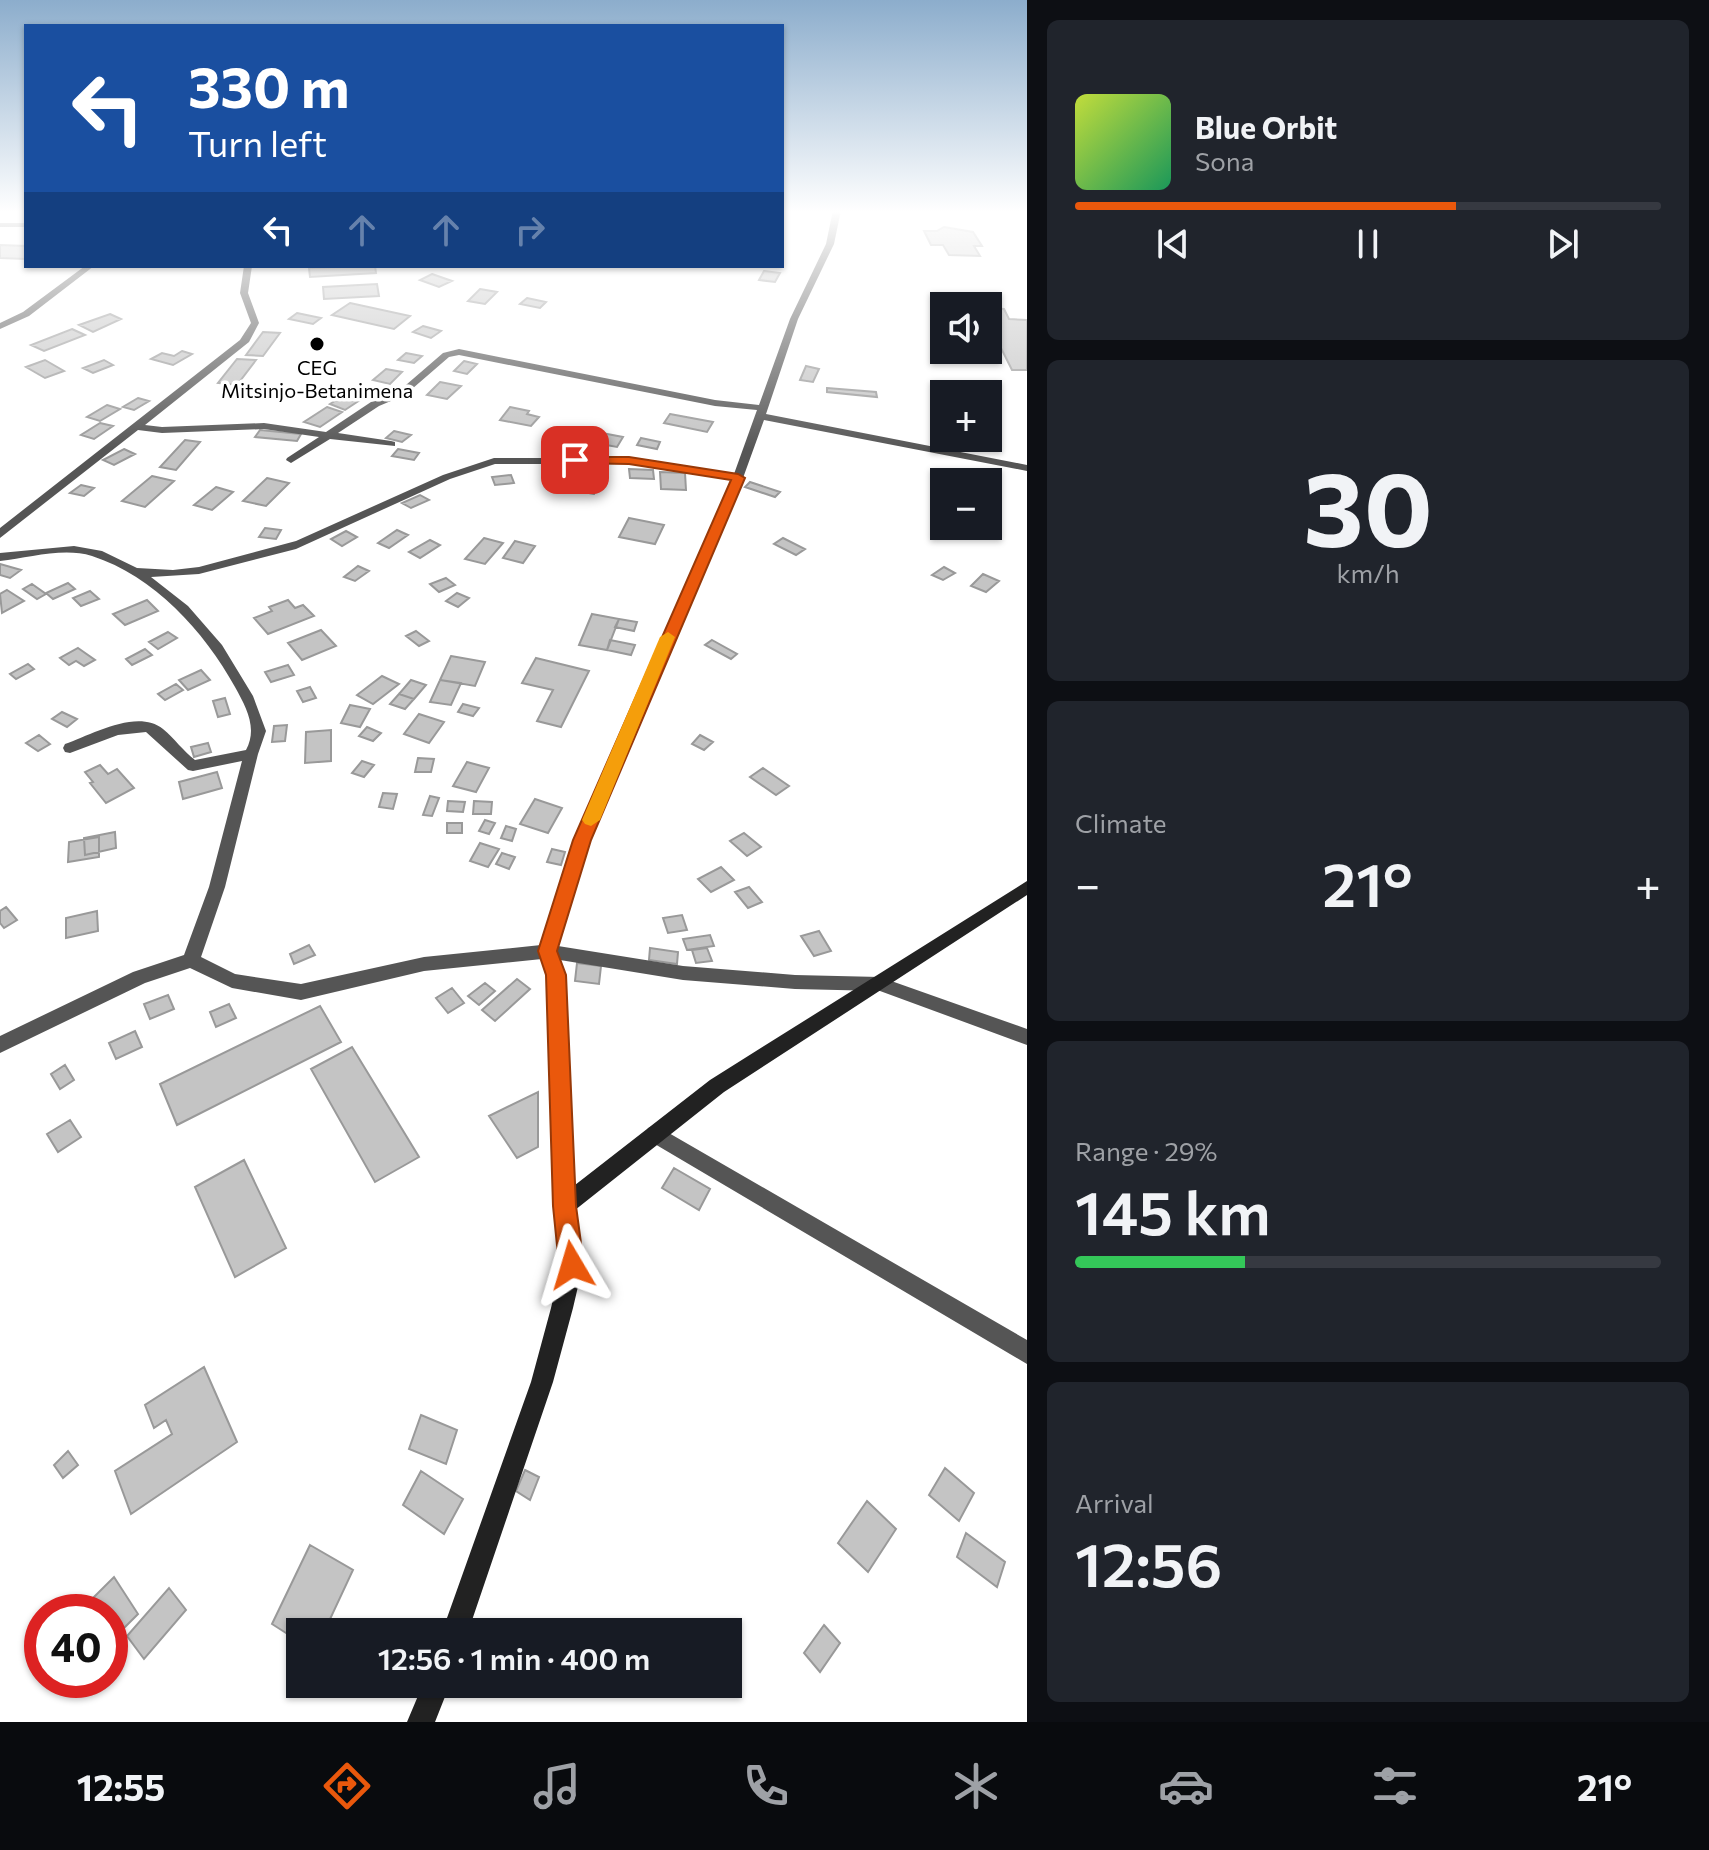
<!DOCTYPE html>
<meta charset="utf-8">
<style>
:root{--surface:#171b24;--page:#20242c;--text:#f1f3f6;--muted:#9ea1a6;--line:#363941;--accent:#ea580c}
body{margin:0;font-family:Commissioner,sans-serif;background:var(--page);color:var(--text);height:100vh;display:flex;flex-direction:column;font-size:30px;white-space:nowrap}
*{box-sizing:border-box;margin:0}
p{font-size:26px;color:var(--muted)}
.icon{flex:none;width:44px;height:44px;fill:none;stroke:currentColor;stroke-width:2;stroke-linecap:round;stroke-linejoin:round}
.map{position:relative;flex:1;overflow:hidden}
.side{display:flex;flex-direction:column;gap:20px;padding:20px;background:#0d0f14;width:682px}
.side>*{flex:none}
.hud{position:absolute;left:24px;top:24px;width:760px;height:244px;border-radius:0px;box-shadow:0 2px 6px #0004;background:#1a4fa0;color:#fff;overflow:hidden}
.fabs{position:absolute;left:930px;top:292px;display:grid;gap:16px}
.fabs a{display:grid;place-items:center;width:72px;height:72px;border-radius:0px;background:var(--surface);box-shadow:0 2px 6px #0004;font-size:40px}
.speed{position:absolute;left:24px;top:1594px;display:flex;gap:16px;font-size:40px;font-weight:700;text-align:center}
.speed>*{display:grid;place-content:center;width:104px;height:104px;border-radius:50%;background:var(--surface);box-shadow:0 2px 6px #0004;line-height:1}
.speed .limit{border:12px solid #d22;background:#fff;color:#111}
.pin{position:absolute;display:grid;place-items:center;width:68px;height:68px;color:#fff;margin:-34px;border-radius:16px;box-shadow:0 4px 12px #0006}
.me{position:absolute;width:88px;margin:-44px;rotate:353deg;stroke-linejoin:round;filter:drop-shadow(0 0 6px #0008)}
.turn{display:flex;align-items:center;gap:28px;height:168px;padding:0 32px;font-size:36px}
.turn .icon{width:104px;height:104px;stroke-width:2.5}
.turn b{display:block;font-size:56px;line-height:68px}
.lanes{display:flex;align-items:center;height:76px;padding:0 32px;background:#0003;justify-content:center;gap:40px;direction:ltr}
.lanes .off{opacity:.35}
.big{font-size:60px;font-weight:600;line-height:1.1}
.side .card{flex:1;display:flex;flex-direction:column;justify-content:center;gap:12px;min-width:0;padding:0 28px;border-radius:12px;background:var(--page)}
.side .dial{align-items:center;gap:0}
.dial b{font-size:104px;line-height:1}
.song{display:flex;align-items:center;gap:24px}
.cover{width:96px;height:96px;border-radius:12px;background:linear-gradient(135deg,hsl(70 70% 55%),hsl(150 70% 35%))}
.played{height:8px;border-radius:4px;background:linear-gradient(90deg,var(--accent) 65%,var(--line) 65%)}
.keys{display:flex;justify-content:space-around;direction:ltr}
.heat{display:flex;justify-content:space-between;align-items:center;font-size:44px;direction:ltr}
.charge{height:12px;border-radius:6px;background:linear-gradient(90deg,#34c759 29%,var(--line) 0)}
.trip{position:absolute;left:286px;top:1618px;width:456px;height:80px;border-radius:0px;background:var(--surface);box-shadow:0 2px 6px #0004;font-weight:600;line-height:80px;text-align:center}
.dock{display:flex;height:128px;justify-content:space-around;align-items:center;background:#090b0e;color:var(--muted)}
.dock .icon{width:56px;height:56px}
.dock .on{color:var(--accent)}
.dock b{font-size:36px;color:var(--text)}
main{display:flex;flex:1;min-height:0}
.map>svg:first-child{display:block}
.building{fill:#c4c4c4;stroke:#999;stroke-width:2}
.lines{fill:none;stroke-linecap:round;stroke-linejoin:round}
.street{fill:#555;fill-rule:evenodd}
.secondary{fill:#222;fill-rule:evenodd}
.route{fill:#ea580c;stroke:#983908;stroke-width:2}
.slow{fill:#f59e0b}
.poi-dot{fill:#000;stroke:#fff;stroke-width:3}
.labels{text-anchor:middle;stroke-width:7;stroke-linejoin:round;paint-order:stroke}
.far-poi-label{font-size:20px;fill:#000;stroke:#fff}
</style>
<main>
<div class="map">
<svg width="1027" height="1722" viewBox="0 0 1027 1722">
<rect width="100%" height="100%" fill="#fff"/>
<path class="building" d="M944,227L973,232L982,246H974L980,256L949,255L943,245H931L924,231H937Z
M0,245L26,246V259L0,258Z
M375,266L376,273L310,277L309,268Z
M764,271L780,273L775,282L759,280Z
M432,274L452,281L439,287L420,280Z
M377,284L379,296L324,299L323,287Z
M480,289L497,292L485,304L468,301Z
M527,298L546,302L540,308L520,304Z
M350,303L410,316L394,329L332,315Z
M988,308L1004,309L1009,319L1027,320V370H1012L1000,346H988L990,329Z
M297,313L321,318L313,324L289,319Z
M110,314L121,319L93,332L79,325Z
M423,326L441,331L431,338L413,332Z
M72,329L85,335L44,351L31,345Z
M263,332L280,333L263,356L246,355Z
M182,351L192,354L173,365L151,359L162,353L174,356Z
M406,353L422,356L414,363L398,360Z
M237,359L256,360L237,385L218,383Z
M45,360L64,371L45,378L26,367Z
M104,360L113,365L93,373L83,368Z
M464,361L477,364L467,374L454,371Z
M806,366L819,369L813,382L800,380Z
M386,369L402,372L390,384L373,380Z
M440,382L461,386L447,399L427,395Z
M827,388L876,392L877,397L827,392Z
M351,391L366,396L345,410L330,404Z
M138,398L149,401L134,410L123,407Z
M107,405L120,409L100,421L87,417Z
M327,407L342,412L320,427L304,422Z
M510,407L529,411L527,414L539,417L531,426L500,420Z
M670,414L713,422L707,432L664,423Z
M100,423L113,426L94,439L81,435Z
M260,430L301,434L297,441L255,437Z
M394,431L411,435L402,442L386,438Z
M602,433L623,437L617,447L595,443Z
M641,438L660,442L657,449L637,445Z
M185,440L200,442L176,470L160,467Z
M124,449L135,454L114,465L103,460Z
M398,449L419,453L414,460L392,456Z
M629,469L653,470L654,479L630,478Z
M660,472L685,473L686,490L661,489Z
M511,475L514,483L495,485L492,477Z
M152,476L174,481L145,507L122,501Z
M267,478L289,483L266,506L243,501Z
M575,480L598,483L594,494L570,490Z
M750,482L780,492L775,497L745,487Z
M81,485L94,488L84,496L70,493Z
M216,487L233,492L212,510L194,505Z
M420,495L429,500L411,508L402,503Z
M629,518L664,525L655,544L619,537Z
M265,528L281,530L276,539L259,537Z
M397,530L408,535L389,548L378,543Z
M346,531L357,537L342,546L331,539Z
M484,538L503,543L485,564L465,559Z
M783,538L805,549L796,555L774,544Z
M430,540L440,545L420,558L409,552Z
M515,541L535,546L523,563L503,558Z
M0,564L21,570L10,578L0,575Z
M358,566L369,571L355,581L344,577Z
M944,567L955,573L943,580L932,575Z
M983,574L999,581L986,592L971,586Z
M446,578L455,585L439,592L430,584Z
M68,583L75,589L53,599L46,593Z
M32,584L46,594L37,599L23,589Z
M7,590L24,601L2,613L0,594Z
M90,591L99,599L81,606L73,598Z
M457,593L469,598L458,607L446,601Z
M147,600L158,611L125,625L113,614Z
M288,600L295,608L303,605L314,616L268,634L254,618L272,611L269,607Z
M592,614L619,619L607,650L579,645Z
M619,619L637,622L634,631L615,627Z
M321,630L336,646L302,660L288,643Z
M416,631L429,641L419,646L406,636Z
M168,632L177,638L158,649L149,642Z
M610,640L635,645L631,655L607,650Z
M712,640L737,654L731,659L705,645Z
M78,648L95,660L84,666L76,661L69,665L60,658Z
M145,649L152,655L132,665L126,659Z
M451,656L485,662L475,686L440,680Z
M536,658L589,671L561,727L537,721L553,690L522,683Z
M28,664L34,669L16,679L10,674Z
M288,665L294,675L271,682L265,672Z
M201,670L210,680L188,690L179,680Z
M382,676L399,684L373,704L357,695Z
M411,680L426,685L414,699L399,694Z
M440,680L461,683L451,705L430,702Z
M176,684L183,690L165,700L158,694Z
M310,687L316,698L303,702L297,691Z
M399,694L414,699L405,709L390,704Z
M225,698L230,714L218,717L213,701Z
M463,704L479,708L473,716L458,712Z
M350,705L370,709L360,727L341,723Z
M62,712L77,719L67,727L52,719Z
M419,714L444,722L429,743L404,734Z
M287,725L285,741L272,742L274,726Z
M367,727L381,733L373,741L359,736Z
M331,730V761L305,763L306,732Z
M39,735L50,744L38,751L26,743Z
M700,735L713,742L704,750L692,744Z
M208,743L211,752L194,757L191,747Z
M418,758L434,759L431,772H415Z
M362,761L374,765L364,777L352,773Z
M467,762L489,768L476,792L453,786Z
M100,765L108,774L117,769L134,788L106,803L90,783L93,782L85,772Z
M763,768L789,786L776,795L750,777Z
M217,772L222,788L183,799L179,782Z
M383,793L397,794L393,809L379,807Z
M430,796L439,798L432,816L423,815Z
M535,799L562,808L548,833L520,824Z
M448,801L465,802L463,812L447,811Z
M474,801L492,802L491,814H473Z
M485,820L495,823L489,834L479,831Z
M447,823H462V833H447Z
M506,826L516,829L512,841L501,838Z
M115,832L116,848L85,855L84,838Z
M744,833L761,847L747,856L730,841Z
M99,837V857L68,862L69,842Z
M480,843L499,849L488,867L470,861Z
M552,849L565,852L561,865L547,862Z
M502,853L515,857L509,869L496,864Z
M721,867L734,880L711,892L698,879Z
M749,887L762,902L748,908L735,892Z
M6,907L17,920L4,928L0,923V911Z
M97,911L98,931L66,938V918Z
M682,915L687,930L668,933L663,918Z
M819,931L831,951L814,956L801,936Z
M710,935L714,946L687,950L683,939Z
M309,945L315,955L294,964L290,954Z
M650,948L678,952L677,964L649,960Z
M707,948L712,961L696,963L692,950Z
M577,963L601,966L599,984L575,981Z
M517,979L530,989L495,1021L482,1010Z
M485,983L495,991L479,1005L468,996Z
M452,988L464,1003L448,1013L436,998Z
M168,995L174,1009L150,1019L144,1004Z
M229,1004L236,1018L216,1027L210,1012Z
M320,1006L341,1042L177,1125L160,1084Z
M135,1031L142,1047L116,1059L109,1043Z
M352,1047L419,1157L375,1182L311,1069Z
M65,1065L74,1080L60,1089L51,1074Z
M538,1092V1147L517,1158L489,1116Z
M70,1120L81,1137L58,1152L47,1134Z
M244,1160L286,1248L235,1277L195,1187Z
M674,1168L710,1189L699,1210L662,1188Z
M204,1367L237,1442L131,1514L115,1471L172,1434L166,1420L154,1428L145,1405Z
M421,1415L457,1430L446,1464L409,1449Z
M68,1451L78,1465L63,1478L54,1465Z
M945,1468L974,1493L959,1521L929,1495Z
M525,1470L539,1477L530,1500L516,1491Z
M421,1471L463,1499L444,1534L403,1505Z
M867,1501L896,1529L868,1572L838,1543Z
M966,1533L1005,1562L997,1587L957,1557Z
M310,1545L353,1570L324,1632H300V1642L272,1624Z
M114,1577L138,1614L112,1640L110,1612H94L88,1603Z
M169,1588L186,1610L144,1659L127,1636Z
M824,1625L840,1643L820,1672L804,1653Z"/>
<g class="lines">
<path class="street" d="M833,210H841L834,244L798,319L766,414L1027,465V471L764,420L743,478L590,840L558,946L683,966L795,975L880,977L1027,1029V1045L880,991L795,989L683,980L560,960L565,975L574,1206L571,1213L564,1216L557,1213L554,1206L547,975L542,959L424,971L301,1000L232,988L190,968L145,983L0,1053V1036L133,972L184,955L209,887L242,761L193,771L188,770L146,732L118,735L70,753L65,752L63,748L65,744C91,735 137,708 163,729C175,739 183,751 195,760L246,750C258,728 246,707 235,687C204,631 154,576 92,556C63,547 29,558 0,561V553L74,546L102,551L137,568L173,570L199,567L296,541L443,475L494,458H629L734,474L757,410L715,406L459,355L449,357L405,395L379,406L338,433L391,441L395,442V446L330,439L291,463L286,460L287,458L319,437L264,429L162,433L138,430L0,538V528L240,340L251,323L240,293L244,266H252L248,293L259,323L249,342L145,425L162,427L264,423L326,432L371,402L399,391L443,353L459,349L715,400L759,405L790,319L826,244ZM495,464H629L731,480L574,840L541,945L424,957L301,984L235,974L201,957L225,887L258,754L266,731L253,696L222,645L188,606L151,577L199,574L296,549L450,479Z
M85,266H94L29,316L0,329V323L23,312Z
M655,1125L1027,1340V1364L648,1140L645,1134L648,1128Z"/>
<path class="secondary" d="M0,223H26V227H0Z
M1027,881V895L724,1092L575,1210L583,1265L573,1308L553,1382L468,1632H442L531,1382L551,1308L561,1265L554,1206L557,1199L710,1080Z
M423,1684H450L435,1722H407Z"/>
</g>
<linearGradient id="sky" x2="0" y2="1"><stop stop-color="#8cadcc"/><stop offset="0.47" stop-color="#fff"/><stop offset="1" stop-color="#fff" stop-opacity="0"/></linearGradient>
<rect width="1027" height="451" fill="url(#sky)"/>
<path class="route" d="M575,457H629L738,474L745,478L591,840L557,951L566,975L576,1206L584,1265L580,1273L572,1277L563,1273L559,1265L553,1206L546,975L538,951L573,840L731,480L629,464L570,463L569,460Z"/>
<path class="slow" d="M668,632L675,637L600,820L591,826L585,824L582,820L660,637Z"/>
<circle class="poi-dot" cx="317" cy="344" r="8"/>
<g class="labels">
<g class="far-poi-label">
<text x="317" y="375">CEG<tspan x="317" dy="23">Mitsinjo-Betanimena</tspan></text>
</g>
</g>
</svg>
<div class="fabs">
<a><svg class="icon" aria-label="sound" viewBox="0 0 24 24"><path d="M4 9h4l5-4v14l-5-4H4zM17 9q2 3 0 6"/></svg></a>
<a>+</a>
<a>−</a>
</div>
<div class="speed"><div class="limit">40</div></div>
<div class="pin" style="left:575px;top:460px;background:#d93025"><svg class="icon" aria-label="arrive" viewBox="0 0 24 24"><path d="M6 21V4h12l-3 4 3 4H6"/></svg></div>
<svg class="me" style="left:572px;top:1265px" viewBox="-20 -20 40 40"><path d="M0-17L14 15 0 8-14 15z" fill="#ea580c" stroke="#fff" stroke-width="4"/></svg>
<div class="trip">12:56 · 1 min · 400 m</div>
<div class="hud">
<div class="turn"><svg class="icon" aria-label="left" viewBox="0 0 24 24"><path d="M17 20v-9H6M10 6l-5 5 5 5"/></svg><div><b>330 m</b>Turn left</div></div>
<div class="lanes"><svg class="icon" aria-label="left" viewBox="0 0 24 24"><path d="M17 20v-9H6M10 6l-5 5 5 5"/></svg><svg class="icon off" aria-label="ahead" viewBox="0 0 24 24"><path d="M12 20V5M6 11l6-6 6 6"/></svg><svg class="icon off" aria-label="ahead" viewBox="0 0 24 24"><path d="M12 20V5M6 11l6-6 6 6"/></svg><svg class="icon off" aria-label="right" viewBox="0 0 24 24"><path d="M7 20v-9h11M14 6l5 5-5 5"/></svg></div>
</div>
</div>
<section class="side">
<div class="card">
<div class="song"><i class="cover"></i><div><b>Blue Orbit</b><p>Sona</p></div></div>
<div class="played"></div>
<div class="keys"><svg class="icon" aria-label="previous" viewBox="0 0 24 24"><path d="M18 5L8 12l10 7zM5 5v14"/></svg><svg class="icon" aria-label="pause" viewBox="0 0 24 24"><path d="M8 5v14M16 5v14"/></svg><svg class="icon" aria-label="next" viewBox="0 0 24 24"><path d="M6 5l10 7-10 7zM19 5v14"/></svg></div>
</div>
<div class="card dial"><b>30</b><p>km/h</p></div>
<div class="card"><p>Climate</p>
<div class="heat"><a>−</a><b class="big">21°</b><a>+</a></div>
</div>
<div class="card"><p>Range · 29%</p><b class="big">145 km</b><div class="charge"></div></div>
<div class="card"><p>Arrival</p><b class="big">12:56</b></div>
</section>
</main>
<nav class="dock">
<b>12:55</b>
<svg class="icon on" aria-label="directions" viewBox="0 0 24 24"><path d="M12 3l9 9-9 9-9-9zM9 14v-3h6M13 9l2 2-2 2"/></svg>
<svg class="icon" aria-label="music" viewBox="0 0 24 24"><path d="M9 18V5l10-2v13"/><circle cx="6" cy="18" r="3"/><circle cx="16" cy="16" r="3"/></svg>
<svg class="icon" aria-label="phone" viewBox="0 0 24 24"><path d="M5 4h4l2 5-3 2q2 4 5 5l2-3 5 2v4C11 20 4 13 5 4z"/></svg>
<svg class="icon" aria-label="climate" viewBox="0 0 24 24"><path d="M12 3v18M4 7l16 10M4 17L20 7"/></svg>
<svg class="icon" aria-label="car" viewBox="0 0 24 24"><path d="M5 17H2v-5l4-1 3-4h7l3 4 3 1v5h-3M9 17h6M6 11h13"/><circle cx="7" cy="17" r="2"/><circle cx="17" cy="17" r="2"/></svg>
<svg class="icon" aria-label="filters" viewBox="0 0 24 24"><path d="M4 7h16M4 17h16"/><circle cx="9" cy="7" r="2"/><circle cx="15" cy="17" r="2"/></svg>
<b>21°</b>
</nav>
